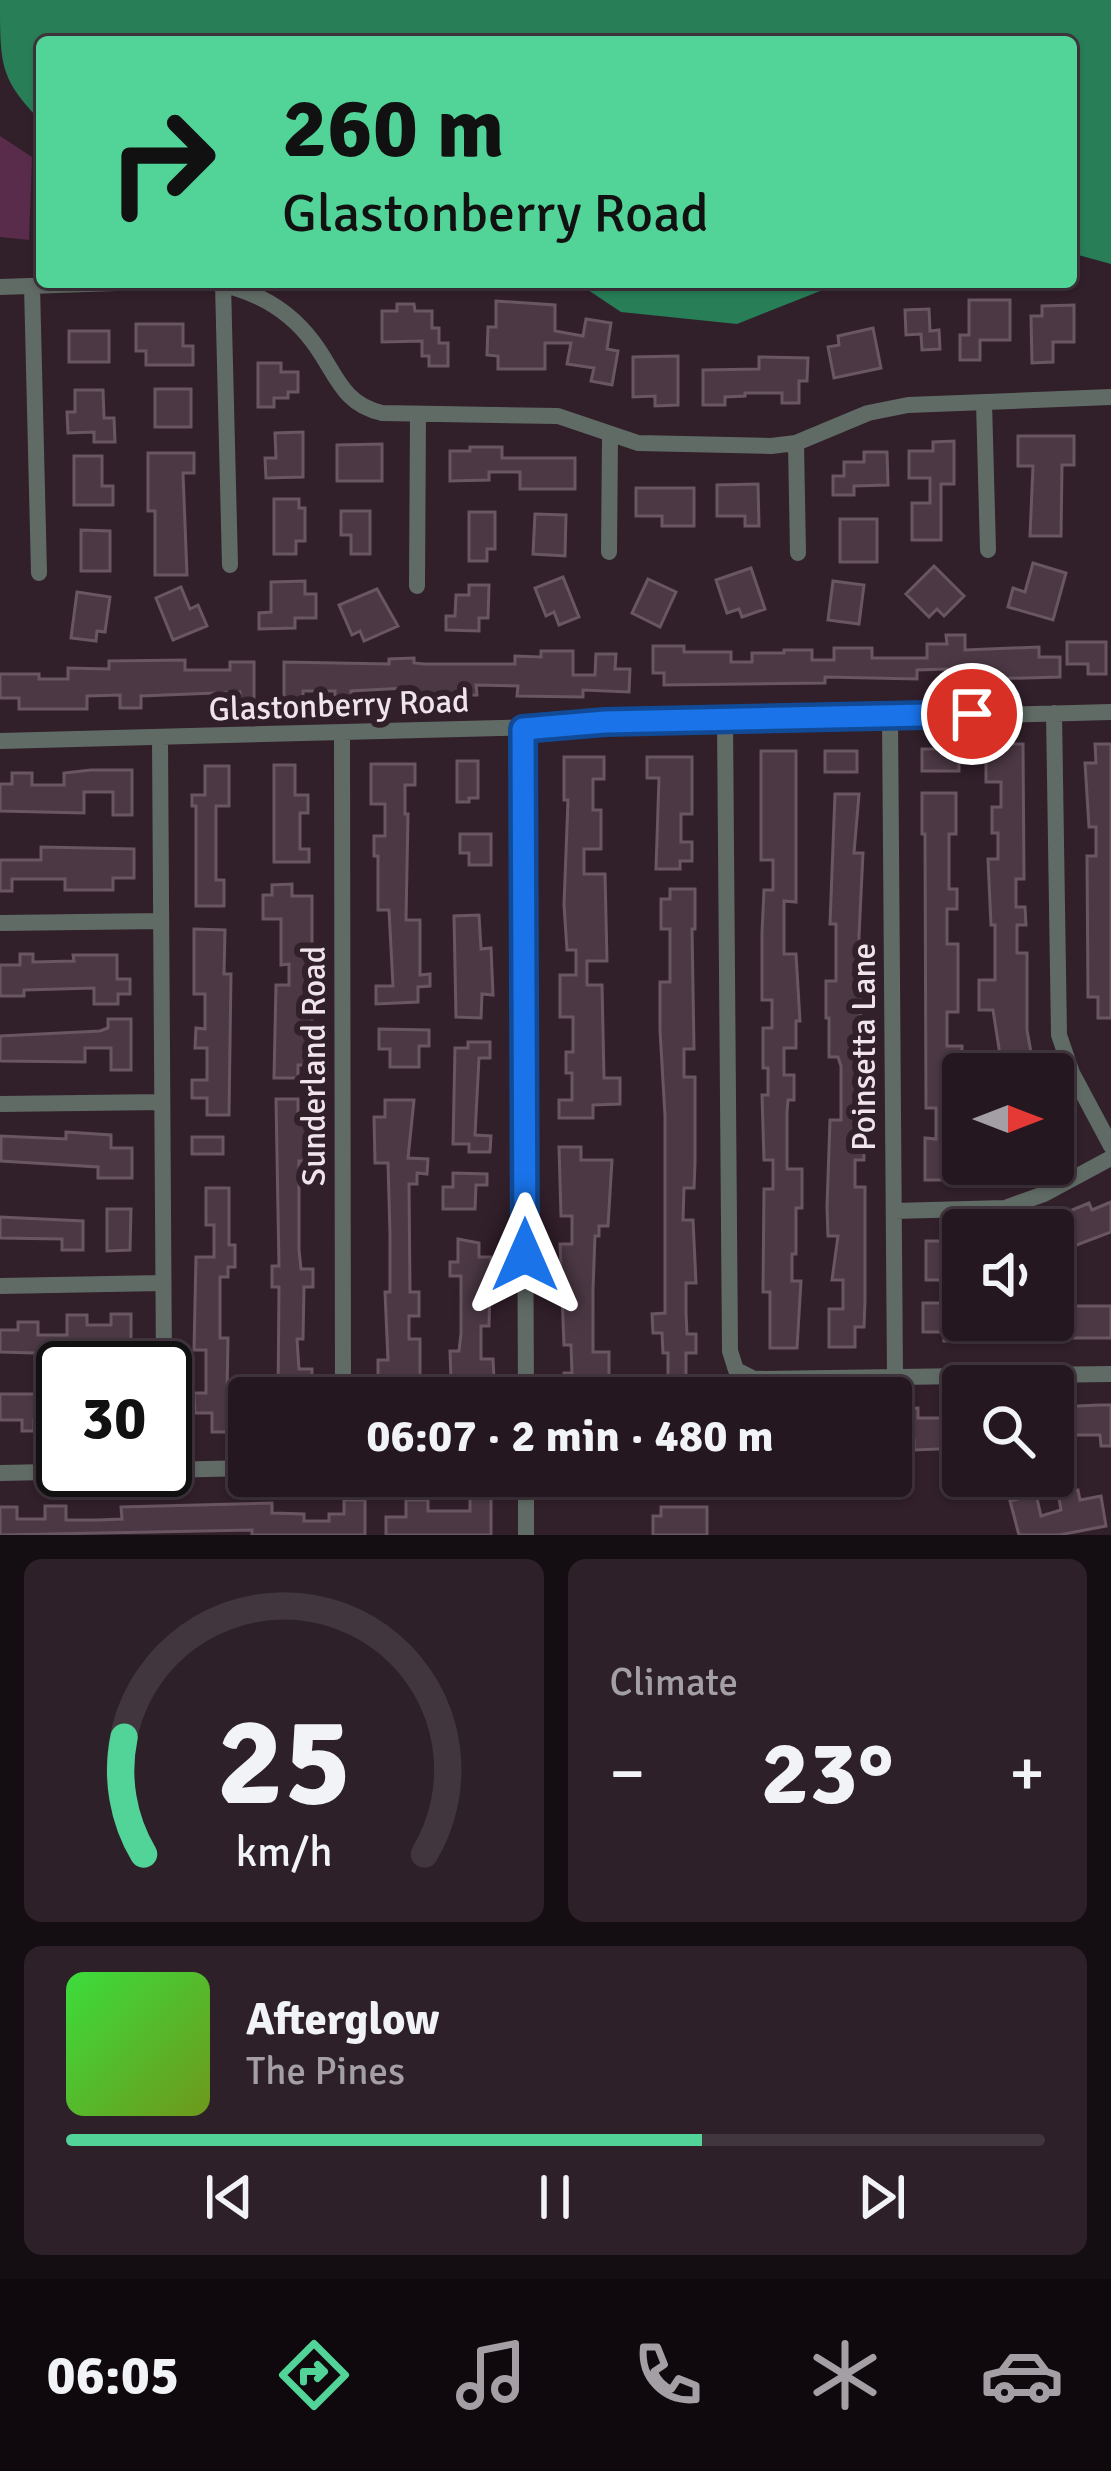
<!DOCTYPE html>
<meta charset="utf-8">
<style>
:root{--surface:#251720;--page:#2d2029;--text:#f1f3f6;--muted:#a39fa5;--line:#42363e;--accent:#52d397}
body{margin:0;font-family:Signika,sans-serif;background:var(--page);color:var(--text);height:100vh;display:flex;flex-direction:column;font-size:45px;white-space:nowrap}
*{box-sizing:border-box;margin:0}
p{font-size:39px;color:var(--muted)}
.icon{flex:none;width:66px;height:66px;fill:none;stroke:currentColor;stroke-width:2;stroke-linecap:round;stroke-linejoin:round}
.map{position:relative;height:1535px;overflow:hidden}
.panel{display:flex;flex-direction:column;gap:24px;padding:24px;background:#140d12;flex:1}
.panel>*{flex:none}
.banner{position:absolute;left:36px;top:36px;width:1041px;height:252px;border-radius:12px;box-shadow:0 3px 9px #0004,0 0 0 3px var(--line);background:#52d397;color:#111;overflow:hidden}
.needle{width:78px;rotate:90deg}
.tools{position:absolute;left:942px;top:1053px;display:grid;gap:24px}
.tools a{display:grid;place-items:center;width:132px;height:132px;border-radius:12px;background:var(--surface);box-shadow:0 3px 9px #0004,0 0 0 3px var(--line);font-size:60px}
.speed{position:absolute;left:36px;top:1341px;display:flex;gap:24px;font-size:60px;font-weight:700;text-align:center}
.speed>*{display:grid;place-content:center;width:156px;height:156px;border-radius:50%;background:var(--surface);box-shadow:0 3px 9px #0004,0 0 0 3px var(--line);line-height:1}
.speed .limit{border:6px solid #111;border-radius:18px;background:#fff;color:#111}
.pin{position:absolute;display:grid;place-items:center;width:102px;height:102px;color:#fff;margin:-51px;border:6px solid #fff;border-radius:50%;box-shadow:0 3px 12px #0007}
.me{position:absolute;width:132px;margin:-66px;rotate:0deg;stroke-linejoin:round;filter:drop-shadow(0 0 9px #0008)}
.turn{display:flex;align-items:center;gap:42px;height:252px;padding:0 48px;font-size:54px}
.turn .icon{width:156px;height:156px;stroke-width:2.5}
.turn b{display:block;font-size:84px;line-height:102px}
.big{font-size:90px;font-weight:700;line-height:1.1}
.panel .tile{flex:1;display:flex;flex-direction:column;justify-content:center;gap:18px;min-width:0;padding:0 42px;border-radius:18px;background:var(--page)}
.panel .dial{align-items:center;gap:0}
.dial svg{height:312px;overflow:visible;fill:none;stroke:var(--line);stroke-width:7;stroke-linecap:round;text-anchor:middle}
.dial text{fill:var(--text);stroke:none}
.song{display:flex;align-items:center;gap:36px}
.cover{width:144px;height:144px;border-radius:18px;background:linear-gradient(135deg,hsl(120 70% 55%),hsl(80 70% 35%))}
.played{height:12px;border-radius:6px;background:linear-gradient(90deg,var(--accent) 65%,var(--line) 65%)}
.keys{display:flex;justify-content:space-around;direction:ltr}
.heat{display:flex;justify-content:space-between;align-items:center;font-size:66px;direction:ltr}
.panel .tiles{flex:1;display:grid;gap:24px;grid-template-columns:1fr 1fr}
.tile:last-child{grid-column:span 2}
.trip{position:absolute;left:228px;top:1377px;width:684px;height:120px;border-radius:12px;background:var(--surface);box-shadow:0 3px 9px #0004,0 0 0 3px var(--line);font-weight:700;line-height:120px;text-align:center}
.tabs{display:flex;height:192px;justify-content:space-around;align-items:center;background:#0f090d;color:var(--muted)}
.tabs .icon{width:84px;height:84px}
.tabs .active{color:var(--accent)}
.tabs b{font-size:54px;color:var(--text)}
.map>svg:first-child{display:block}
.green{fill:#592c4b}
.water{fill:#287e57}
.building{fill:#4b3844;stroke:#6a5662;stroke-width:3}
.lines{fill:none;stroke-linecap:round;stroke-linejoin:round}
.minor{stroke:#616b65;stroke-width:16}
.route-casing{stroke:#114b97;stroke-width:30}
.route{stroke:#1a73e8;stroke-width:21}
.labels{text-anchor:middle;stroke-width:12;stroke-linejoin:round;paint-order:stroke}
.street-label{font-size:33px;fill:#f0e4eb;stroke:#311f2a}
</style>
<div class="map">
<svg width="1111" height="1535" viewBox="0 0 1111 1535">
<rect width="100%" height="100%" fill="#311f2a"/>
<path class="green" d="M0,136L32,157L29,240L0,237Z"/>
<path class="water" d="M0,0H1111V264L1071,253V42H42V122C0,79 0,66 0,0Z
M576,282H843L737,324L621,312Z"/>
<path class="building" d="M969,300H1010V340H980V360H960V335H969Z
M496,301L555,305V331L583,336L586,319L611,323L607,349L618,351L612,385L591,381L594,368L567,364L571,343H545V369H498V356L487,355L488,327H496Z
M397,304H414L415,311H432V328H439V343H448V366H429V356H422V341L382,342V311H397Z
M1074,305V342H1053V362L1032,363L1031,316H1042V306Z
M929,309L930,331L939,330L940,349L922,350L921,334L906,335L905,310Z
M136,324H183V346H193V365H146V351H136Z
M873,328L881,368L834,378L828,347L839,345L838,336Z
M69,331H109V362H69Z
M678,356V405L655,406V396L633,397V357Z
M759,357L808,358L807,381H799V403H782V393H745V396L725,397V405H703V370L759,369Z
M258,363H281V372H298V392H288V398H274V407H258Z
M155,389H191V427H155Z
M75,390H103L104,418H114L115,442H94V432L68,433L67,412H75Z
M303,432V477L266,478L265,458H276L275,433Z
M1018,436H1074V465H1062L1061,536H1030L1033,466H1018Z
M954,441V484H941V540H912V503H930V478H909V451H933V442Z
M382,444V481H337V445Z
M470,447H502V458H575V489H520V472H489V480L450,481V451H470Z
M864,452H887L888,485L854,486V495H833V476H844V462H864Z
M148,453H194V473H183L187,575H155V511H148Z
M74,456H102V486H113V505H74Z
M758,484L759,526H745V516H717V485Z
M636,488H694V526H662V516H636Z
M274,499H299V508H305V541H296V554H274Z
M341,511H370V554H351V535H341Z
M469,512H495V549H487V561H469Z
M535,514L566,515L565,556L533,554Z
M840,519H877V562H840Z
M81,530L110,531V571H81Z
M1033,563L1066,573L1053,620L1008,607L1013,588L1025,592Z
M934,566L964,596L944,616L937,609L929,617L906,594Z
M751,568L765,609L742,617L739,609L727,613L716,580Z
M563,577L579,617L559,625L554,612L546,616L535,588Z
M648,579L676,592L660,627L632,613Z
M305,581V594H316V618H295V628L259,629V613L271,612V582Z
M833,581L864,585L859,624L828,620Z
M469,585H489L488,618H479V631L446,630V616H455L456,595H469Z
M181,587L190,609L198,605L207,626L173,640L156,598Z
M377,589L398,626L364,641L360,631L352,635L339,605Z
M77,592L110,597L105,632L97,631L96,641L71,638Z
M946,635H965V650L1039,647V657H1060V677L947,680V669L917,670V679L825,677V683L664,685V673H653V646H684V652H731V662H752V653H784V650H812V660H834V648H872V658H927V644H947Z
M1067,642H1106V674H1088V664H1067Z
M541,651H573V675H595L596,654H616L615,669H630L629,692L583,690V697L517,696L518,686L476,685L477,695L425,696L426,701L406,702V688L351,691L352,703H335V691H303V702H284V662L389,664V659L414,658V663L424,664H515V656L541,657Z
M185,660V670H230V662H254V703H240V692L141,696V708H120V695L87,696V709H19V698H0V674H39V679H68V668L109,669V661Z
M976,744H1023L1024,879H1016V907H1025L1026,925H1017V953H1027V1030L1034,1069L1003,1074L993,1010H979V980H995V925H991L988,859H998V833H992V807H1001V782H986V760H959V771H922V749H976Z
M1095,744H1111V1018H1098V997H1088L1087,856H1096V827H1089L1085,763H1096Z
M761,751H796V902L784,901V954H796L800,1021H796V1048H784V1075H794V1100H788L787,1112V1169H802V1208H796V1254H792V1281H801L797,1348H770V1292H763L764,1189H773V1160H764L762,1095H768V1068H763V1028H772V1000H762V933L764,890H773V860H761Z
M825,751H857V772H825Z
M564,757H604V779H593V810H601V849H584V874H605L607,961H587V985H602L604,1078H620V1104L593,1105V1118H559V1100H572V1073H566V1052H573V1017H560V975H576V950H567L564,905L568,800H564Z
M647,757H692V814H681V842H692V861H680V869H656L659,778H647Z
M457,761H478V798H469V802H457Z
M371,764H415V785H405V814H408L406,920H420V975L430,974V986L418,987V1002L376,1004V986H393L389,910H378V856H374V836H385V804H371Z
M274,765H295V795H308V813H300V849H309V862H274Z
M205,766H229V806H216V880H224V906H196V806H192V795H205Z
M91,770H132V815H113V792H84V813L0,811V784H12V773H32V785H64V773Z
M922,793H956V834H949V889H957V909H947V944H958V1012H947V1046H962V1069H952V1090H963L960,1180H925V1138L936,1139V1108H926L925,834H922Z
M835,794H859L854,853H863L859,936L864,1160H855V1187H865V1300L864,1327H855V1347H829V1309H843V1280H832L838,1236H828L827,1207L830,1120H841V1066L838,1057H829V1018H826V981H836V924H830Z
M460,834H491V865H469V853H460Z
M41,847L134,849V878H113V890H65V879H12V891H0V860H41Z
M292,884V896H312V1065H298V1078H274L276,985H289V964L281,965V919H263V895H272V885Z
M670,889H695V929H692L694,1049H684V1077H695V1163L694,1188H684L683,1220H693L696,1283H686V1313L687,1334H696V1353H686V1398H668V1353H663L662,1333H653L652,1314L665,1313V1116L660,1030V982H670V929H661V899H670Z
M479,915L481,949L491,948L493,995L482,994L481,1018L456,1017L454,916Z
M194,929L225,930L224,974H231L229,1115H207V1098H192V1080H207V1048H195L196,1028L205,1029V994H194Z
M20,954H33V962L74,961L73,955H117V979H130V994H118V1004H94V988L24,990V996H0V965H20Z
M108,1019H131V1070H111V1048H85V1062L0,1061V1036L100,1031L108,1028Z
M379,1029L429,1030V1046H419V1067H390V1049H379Z
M468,1042H490V1058H479L475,1135L491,1136L490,1152H469V1144H453L455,1048H468Z
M1053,1097L1073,1138L1053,1149Z
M276,1099H298V1121H310V1161H299V1250L301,1269H313V1287H304L303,1339H297L299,1369H312V1398H278L279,1287H272V1266H279Z
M385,1100H414L408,1158L428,1159L427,1174L417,1173V1184H409L410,1292H419V1316H409V1339H420V1379H408V1398H386V1379H378V1360H388L385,1292H390V1234L388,1163H375L374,1117H385Z
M66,1132L111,1135V1148H132V1178H98V1167L1,1161V1136L66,1139Z
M192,1137H223V1154H192Z
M559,1147H581V1160H612L608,1226H599V1236H595L593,1289V1352H609V1393H564V1373H572L571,1345H564L560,1244H572V1216H561Z
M453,1173L487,1174V1185H476L475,1209H443V1187H453Z
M206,1188H229V1245H235V1267H228V1277H220V1338H228L227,1393L233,1392V1420H227V1432H212V1413H195L194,1393H206V1350H194L196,1257H214V1225H206Z
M1111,1202V1232L1053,1254V1230H1024L1089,1203L1092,1210Z
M107,1209H131L130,1250L107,1251Z
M0,1217L83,1221V1250H62V1239L0,1238Z
M458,1239L479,1243V1257H491L489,1326H481V1359H493L494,1379H482V1398H460V1379H451L450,1351H459L461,1334V1276H450V1262H458Z
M926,1241H948V1251H959V1280H926Z
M923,1303H963V1320H1053V1315H1075V1306H1111V1338H965V1341H944V1332H923Z
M111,1314H131V1356H87V1363H69V1354L0,1352V1330H18V1322H38V1335H67V1315H87V1325H111Z
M63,1389V1418L34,1420V1431H22V1420H0V1394H52V1390Z
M1100,1405H1111V1446H1101L1100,1435H1056V1407Z
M918,1408V1418H963V1448L914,1450V1440H898V1409Z
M1078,1490L1080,1500L1101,1496L1106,1526L1059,1535H1019L1010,1501L1036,1494L1041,1516L1061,1510L1058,1493Z
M470,1498H491V1535H386V1517H406V1500H428V1511H470Z
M344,1500H365V1535H252V1530L0,1535V1507H17V1519H45V1506H66V1520H98L122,1519L121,1507L272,1503V1513L304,1514V1521H329V1514H344Z
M661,1507H707V1535H653V1516H661Z"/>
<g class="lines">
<path class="minor" d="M210,282C251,289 288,308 313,342C336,372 341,404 382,413L558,416L638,443L771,446L796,443L868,413L908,405L1111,397
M223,284L230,565
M32,286L39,573
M0,287L147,282
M984,402L988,550
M796,443L798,553
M609,552L610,436
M417,586L418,415
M1054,713L1059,1035L1072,1073L1111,1146
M890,715L895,1378
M725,719L730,1351L736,1370L754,1379L1111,1374
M523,729L526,1398
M342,734L343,1398
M160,739L164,1368
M0,741L1111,712
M0,923L161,921
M0,1104L162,1102
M894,1211L1005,1208L1044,1194L1111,1158
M0,1286L163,1283
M165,1470L249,1468
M0,1473L147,1470
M526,1476V1535"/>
</g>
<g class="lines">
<defs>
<path id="route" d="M525,1255L523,729L605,722L972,714"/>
</defs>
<use href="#route" class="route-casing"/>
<use href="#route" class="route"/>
</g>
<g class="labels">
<g class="street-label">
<text transform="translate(339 704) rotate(-2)" y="12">Glastonberry Road</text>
<text transform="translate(863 1047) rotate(-90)" y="12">Poinsetta Lane</text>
<text transform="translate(313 1066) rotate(-90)" y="12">Sunderland Road</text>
</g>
</g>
</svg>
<div class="tools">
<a><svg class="needle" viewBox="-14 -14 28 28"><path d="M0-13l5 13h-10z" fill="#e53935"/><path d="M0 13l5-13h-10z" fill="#a39fa5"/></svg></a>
<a><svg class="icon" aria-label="sound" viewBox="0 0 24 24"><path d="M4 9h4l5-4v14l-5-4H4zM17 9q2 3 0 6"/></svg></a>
<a><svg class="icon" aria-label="search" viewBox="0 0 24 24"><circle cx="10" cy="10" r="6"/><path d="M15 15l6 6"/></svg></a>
</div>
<div class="speed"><div class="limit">30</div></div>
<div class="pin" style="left:972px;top:714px;background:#d93025"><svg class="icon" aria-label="arrive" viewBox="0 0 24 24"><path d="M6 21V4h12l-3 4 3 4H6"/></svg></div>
<svg class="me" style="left:525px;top:1255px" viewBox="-20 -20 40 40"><path d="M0-17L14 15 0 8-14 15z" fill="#1a73e8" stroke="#fff" stroke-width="4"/></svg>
<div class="trip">06:07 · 2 min · 480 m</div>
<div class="banner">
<div class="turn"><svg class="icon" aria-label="right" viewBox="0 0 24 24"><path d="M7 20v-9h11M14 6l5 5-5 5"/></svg><div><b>260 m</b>Glastonberry Road</div></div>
</div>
</div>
<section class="panel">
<div class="tiles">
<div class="tile dial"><svg viewBox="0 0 100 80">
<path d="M14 69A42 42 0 1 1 86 69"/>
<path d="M14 69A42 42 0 0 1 9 39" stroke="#52d397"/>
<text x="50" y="56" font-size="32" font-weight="700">25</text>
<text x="50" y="72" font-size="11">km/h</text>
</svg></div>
<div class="tile"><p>Climate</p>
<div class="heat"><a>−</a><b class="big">23°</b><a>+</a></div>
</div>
<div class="tile">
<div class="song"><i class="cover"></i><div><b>Afterglow</b><p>The Pines</p></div></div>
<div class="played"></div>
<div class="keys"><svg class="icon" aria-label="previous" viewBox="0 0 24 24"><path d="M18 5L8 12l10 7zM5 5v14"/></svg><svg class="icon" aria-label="pause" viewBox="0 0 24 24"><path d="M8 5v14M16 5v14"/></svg><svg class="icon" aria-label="next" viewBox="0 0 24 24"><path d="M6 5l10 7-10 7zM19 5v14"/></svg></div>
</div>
</div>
</section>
<nav class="tabs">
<b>06:05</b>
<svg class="icon active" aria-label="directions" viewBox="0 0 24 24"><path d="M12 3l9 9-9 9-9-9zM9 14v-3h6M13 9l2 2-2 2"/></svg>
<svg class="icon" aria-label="music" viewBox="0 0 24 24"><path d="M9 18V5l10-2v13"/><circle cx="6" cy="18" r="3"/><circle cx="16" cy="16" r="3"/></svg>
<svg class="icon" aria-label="phone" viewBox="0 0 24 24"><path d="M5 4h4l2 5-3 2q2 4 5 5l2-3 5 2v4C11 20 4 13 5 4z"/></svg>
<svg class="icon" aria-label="climate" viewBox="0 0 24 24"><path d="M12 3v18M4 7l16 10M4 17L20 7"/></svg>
<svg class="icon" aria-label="car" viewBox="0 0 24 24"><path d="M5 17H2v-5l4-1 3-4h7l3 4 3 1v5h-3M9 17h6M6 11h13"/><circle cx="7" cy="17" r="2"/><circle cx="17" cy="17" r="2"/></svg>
</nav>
